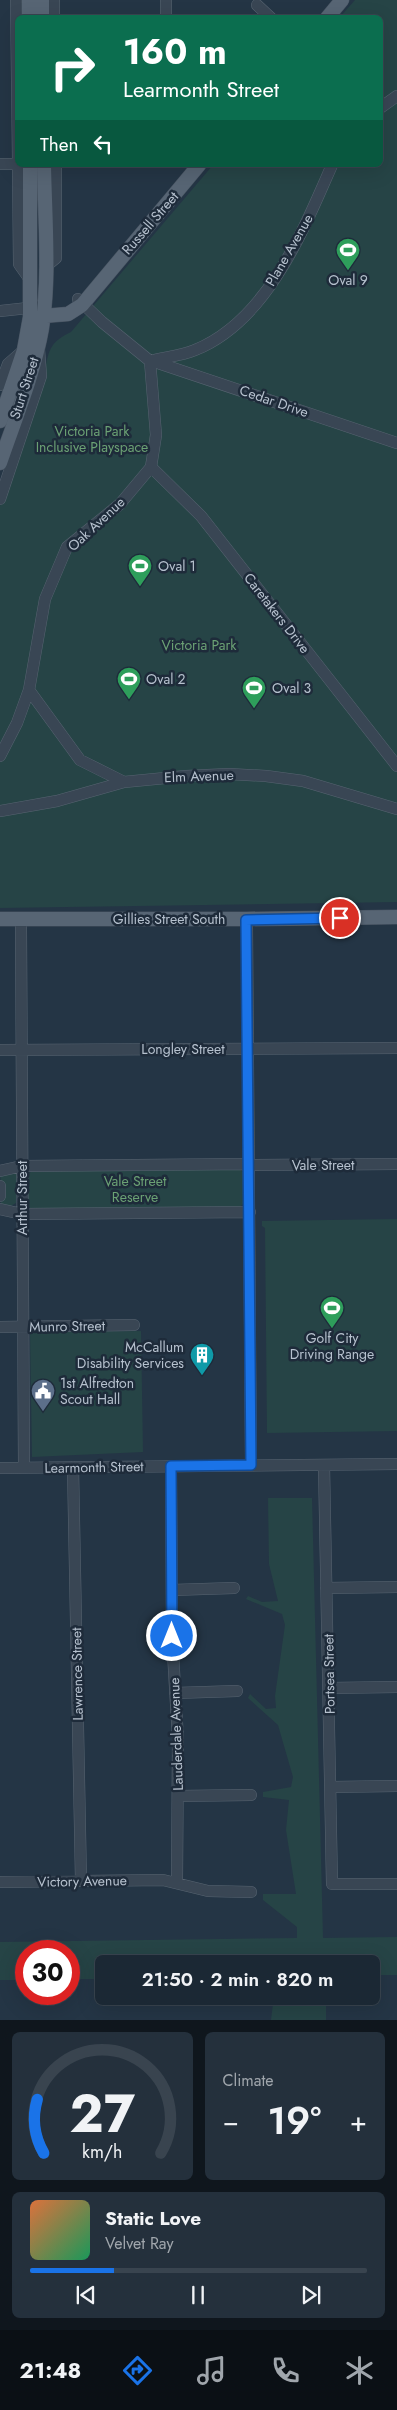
<!DOCTYPE html>
<meta charset="utf-8">
<style>
:root{--surface:#1b2834;--page:#24303c;--text:#f1f3f6;--muted:#a0a6ac;--line:#39444f;--accent:#1a73e8}
body{margin:0;font-family:Jost,sans-serif;background:var(--page);color:var(--text);height:100vh;display:flex;flex-direction:column;font-size:19px;white-space:nowrap}
*{box-sizing:border-box;margin:0}
p{font-size:16px;color:var(--muted)}
.icon{flex:none;width:28px;height:28px;fill:none;stroke:currentColor;stroke-width:2;stroke-linecap:round;stroke-linejoin:round}
.map{position:relative;height:2020px;overflow:hidden}
.panel{display:flex;flex-direction:column;gap:12px;padding:12px;background:#0f161d;flex:1}
.panel>*{flex:none}
.guide{position:absolute;left:15px;top:15px;width:368px;height:152px;border-radius:8px;box-shadow:0 5px 20px #0002,0 0 0 1px var(--line);background:#0b6e4f;color:#fff;overflow:hidden}
.speed{position:absolute;left:15px;top:1940px;display:flex;gap:10px;font-size:25px;font-weight:700;text-align:center}
.speed>*{display:grid;place-content:center;width:65px;height:65px;border-radius:50%;background:var(--surface);box-shadow:0 5px 20px #0002,0 0 0 1px var(--line);line-height:1}
.speed .limit{border:8px solid #d22;background:#fff;color:#111}
.pin{position:absolute;display:grid;place-items:center;width:42px;height:42px;color:#fff;margin:-21px;border:2px solid #fff;border-radius:50%;box-shadow:0 1px 5px #0007}
.me{position:absolute;width:55px;margin:-28px;rotate:0deg;stroke-linejoin:round;filter:drop-shadow(0 0 4px #0008)}
.turn{display:flex;align-items:center;gap:18px;height:105px;padding:0 25px;font-size:22px}
.turn .icon{width:65px;height:65px;stroke-width:2.5}
.turn b{display:block;font-size:35px;line-height:42px}
.then{display:flex;align-items:center;height:48px;padding:0 25px;background:#0003;gap:10px;font-size:19px}
.big{font-size:38px;font-weight:600;line-height:1.1}
.panel .card{flex:1;display:flex;flex-direction:column;justify-content:center;gap:8px;min-width:0;padding:0 18px;border-radius:8px;background:var(--page)}
.panel .dial{align-items:center;gap:0}
.dial svg{height:130px;overflow:visible;fill:none;stroke:var(--line);stroke-width:7;stroke-linecap:round;text-anchor:middle}
.dial text{fill:var(--text);stroke:none}
.song{display:flex;align-items:center;gap:15px}
.cover{width:60px;height:60px;border-radius:8px;background:linear-gradient(135deg,hsl(20 70% 55%),hsl(150 70% 35%))}
.played{height:5px;border-radius:2px;background:linear-gradient(90deg,var(--accent) 25%,var(--line) 25%)}
.keys{display:flex;justify-content:space-around;direction:ltr}
.heat{display:flex;justify-content:space-between;align-items:center;font-size:28px;direction:ltr}
.panel .tiles{flex:1;display:grid;gap:12px;grid-template-columns:1fr 1fr}
.card:last-child{grid-column:span 2}
.trip{position:absolute;left:95px;top:1955px;width:285px;height:50px;border-radius:8px;background:var(--surface);box-shadow:0 5px 20px #0002,0 0 0 1px var(--line);font-weight:600;line-height:50px;text-align:center}
.tabs{display:flex;height:80px;justify-content:space-around;align-items:center;background:#0b1015;color:var(--muted)}
.tabs .icon{width:35px;height:35px}
.tabs .selected{color:var(--accent)}
.tabs b{font-size:22px;color:var(--text)}
.map>svg:first-child{display:block}
.green{fill:#264446}
.lines{fill:none;stroke-linecap:round;stroke-linejoin:round}
.minor-casing{stroke:#576471;stroke-width:12}
.major-casing{stroke:#465260;stroke-width:15}
.minor{stroke:#394654;stroke-width:11}
.major{stroke:#576574;stroke-width:14}
.route-casing{stroke:#114b97;stroke-width:12}
.route{stroke:#1a73e8;stroke-width:9}
.labels{text-anchor:middle;stroke-width:5;stroke-linejoin:round;paint-order:stroke}
.street-label{font-size:14px;fill:#b6c1ce;stroke:#1e2b3a}
.poi-label{font-size:14px;fill:#b6c1ce;stroke:#1e2b3a;text-anchor:start}
.park-label{font-size:14px;fill:#6ba174;stroke:#1e2b3a}
</style>
<div class="map">
<svg width="397" height="2020" viewBox="0 0 397 2020">
<rect width="100%" height="100%" fill="#243545"/>
<path class="green" d="M355,0H397V902L0,908V506L45,370C49,348 51,342 71,332L213,165H380V18L340,17Z
M239,1169L243,1172L244,1203L240,1207L31,1209L27,1205V1175L32,1171Z
M17,1172L16,1203L9,1207L0,1206C3,1192 2,1188 0,1175Z
M397,1219V1431L267,1433L265,1228L262,1226V1221Z
M141,1331L143,1452L32,1457L30,1332Z
M268,1498H312L323,1938L397,1937V1975H371V1964H104V1979H69V1951H26V1980H0V1942L297,1938V1927L263,1900V1894H296L286,1830L289,1800L263,1797V1792L291,1787L293,1777L278,1725L248,1698L250,1694L266,1709L276,1708L275,1696L285,1625L282,1614L246,1599L248,1596L262,1602L278,1601L269,1564Z
M274,1996H326V2020H271Z"/>
<g class="lines">
<defs>
<path id="minor" d="M16,0L18,162
M54,0V18
M166,0V18
M257,5L271,18
M380,108L397,96
M0,164H18
M18,165L19,264L31,281
M45,267L56,258V165
M78,299L102,322L150,361L156,435L151,467L120,504L67,547L45,599L29,690L80,760L124,782
M0,311L37,307
M150,361C165,357 181,356 195,350C267,321 303,231 332,165
M152,361L397,443
M0,385L8,364L24,350
M151,467L201,516L397,766
M0,499L41,376L39,349
M0,756L17,723L29,690
M0,811L57,801L124,782L186,776L229,774L266,776L303,781L397,809
M247,926L251,1465
M21,928L24,1467
M0,1050L397,1048
M249,1165L397,1164
M0,1171L22,1166L249,1164
M0,1186V1196
M0,1209L22,1214L250,1212
M0,1327L134,1325
M324,1465L332,1884H397
M171,1466L172,1636L178,1739L177,1883
M73,1467L81,1881
M0,1468L397,1464
M326,1588L397,1587
M172,1590L234,1588
M329,1688L397,1687
M175,1693L237,1691
M331,1787L397,1786
M178,1796L251,1795
M0,1882L163,1880L208,1891L251,1892"/>
<path id="major" d="M29,0V18
M42,0V18
M327,18L342,0
M43,316L68,314L82,305L199,165
M0,421L24,350L30,317V165
M0,463C15,419 34,374 42,328C50,275 45,219 44,165
M0,919H246L397,917"/>
</defs>
<use href="#minor" class="minor-casing"/>
<use href="#major" class="major-casing"/>
<use href="#minor" class="minor"/>
<use href="#major" class="major"/>
</g>
<g class="lines">
<defs>
<path id="route" d="M172,1636L171,1466L251,1465L246,920L340,918"/>
</defs>
<use href="#route" class="route-casing"/>
<use href="#route" class="route"/>
</g>
<defs>
<symbol id="stadium-pin" viewBox="-11 -11 22 30"><path d="M0 17L-7.5 6A9.5 9.5 0 1 1 7.5 6Z" fill="#2e9e5b" stroke="#1e2b3a"/><path d="M0-5a6.5 5 0 1 0 0 10a6.5 5 0 1 0 0-10ZM-3.5-1.8h7v3.6h-7Z" fill="#fff"/></symbol>
<symbol id="building-pin" viewBox="-11 -11 22 30"><path d="M0 17L-7.5 6A9.5 9.5 0 1 1 7.5 6Z" fill="#0f9aa8" stroke="#1e2b3a"/><path d="M-4-6H4V6H1V3H-1V6H-4ZM-2.5-4.3h1.7v1.8h-1.7ZM.8-4.3h1.7v1.8H.8ZM-2.5-1h1.7V.8h-1.7ZM.8-1h1.7V.8H.8Z" fill="#fff"/></symbol>
<symbol id="civic-pin" viewBox="-11 -11 22 30"><path d="M0 17L-7.5 6A9.5 9.5 0 1 1 7.5 6Z" fill="#5c6f8a" stroke="#1e2b3a"/><path d="M-.6-6.5H3V-4.5H.6V-3L4-1V1h2V6H-6V1h2V-1L-.6-3ZM-1.2 2.5V6h2.4V2.5Z" fill="#fff"/></symbol>
</defs>
<g fill-rule="evenodd">
<use href="#stadium-pin" x="334" y="236" width="28" height="38"/>
<use href="#stadium-pin" x="126" y="552" width="28" height="38"/>
<use href="#stadium-pin" x="115" y="665" width="28" height="38"/>
<use href="#stadium-pin" x="240" y="674" width="28" height="38"/>
<use href="#stadium-pin" x="318" y="1294" width="28" height="38"/>
<use href="#building-pin" x="188" y="1341" width="28" height="38"/>
<use href="#civic-pin" x="29" y="1377" width="28" height="38"/>
</g>
<g class="labels">
<g class="street-label">
<text transform="translate(150 223) rotate(-49)" y="5">Russell Street</text>
<text transform="translate(289 250) rotate(-60)" y="5">Plane Avenue</text>
<text transform="translate(24 388) rotate(-72)" y="5">Sturt Street</text>
<text transform="translate(274 401) rotate(19)" y="5">Cedar Drive</text>
<text transform="translate(96 524) rotate(-43)" y="5">Oak Avenue</text>
<text transform="translate(277 613) rotate(52)" y="5">Caretakers Drive</text>
<text transform="translate(199 776) rotate(-2)" y="5">Elm Avenue</text>
<text x="169" y="924">Gillies Street South</text>
<text x="183" y="1054">Longley Street</text>
<text x="323" y="1170">Vale Street</text>
<text transform="translate(22 1198) rotate(-90)" y="5">Arthur Street</text>
<text transform="translate(67 1326) rotate(-1)" y="5">Munro Street</text>
<text transform="translate(94 1467) rotate(-1)" y="5">Learmonth Street</text>
<text transform="translate(77 1674) rotate(-91)" y="5">Lawrence Street</text>
<text transform="translate(329 1674) rotate(-91)" y="5">Portsea Street</text>
<text transform="translate(176 1734) rotate(-92)" y="5">Lauderdale Avenue</text>
<text transform="translate(82 1881) rotate(-1)" y="5">Victory Avenue</text>
</g>
<g class="poi-label">
<text x="348" y="285" text-anchor="middle">Oval 9</text>
<text x="158" y="571">Oval 1</text>
<text x="146" y="684">Oval 2</text>
<text x="272" y="693">Oval 3</text>
<text x="332" y="1343" text-anchor="middle">Golf City<tspan x="332" dy="16">Driving Range</tspan></text>
<text x="184" y="1352" text-anchor="end">McCallum<tspan x="184" dy="16">Disability Services</tspan></text>
<text x="60" y="1388">1st Alfredton<tspan x="60" dy="16">Scout Hall</tspan></text>
</g>
<g class="park-label">
<text x="92" y="436">Victoria Park<tspan x="92" dy="16">Inclusive Playspace</tspan></text>
<text x="199" y="650">Victoria Park</text>
<text x="135" y="1186">Vale Street<tspan x="135" dy="16">Reserve</tspan></text>
</g>
</g>
</svg>
<div class="speed"><div class="limit">30</div></div>
<div class="pin" style="left:340px;top:918px;background:#d93025"><svg class="icon" aria-label="arrive" viewBox="0 0 24 24"><path d="M6 21V4h12l-3 4 3 4H6"/></svg></div>
<svg class="me" style="left:172px;top:1636px" viewBox="-20 -20 40 40"><circle r="17" fill="#1a73e8" stroke="#fff" stroke-width="3"/><path d="M0-11L8 9 0 5-8 9z" fill="#fff"/></svg>
<div class="trip">21:50 · 2 min · 820 m</div>
<div class="guide">
<div class="turn"><svg class="icon" aria-label="right" viewBox="0 0 24 24"><path d="M7 20v-9h11M14 6l5 5-5 5"/></svg><div><b>160 m</b>Learmonth Street</div></div>
<div class="then">Then<svg class="icon" aria-label="left" viewBox="0 0 24 24"><path d="M17 20v-9H6M10 6l-5 5 5 5"/></svg></div>
</div>
</div>
<section class="panel">
<div class="tiles">
<div class="card dial"><svg viewBox="0 0 100 80">
<path d="M14 69A42 42 0 1 1 86 69"/>
<path d="M14 69A42 42 0 0 1 10 36" stroke="#1a73e8"/>
<text x="50" y="56" font-size="32" font-weight="700">27</text>
<text x="50" y="72" font-size="11">km/h</text>
</svg></div>
<div class="card"><p>Climate</p>
<div class="heat"><a>−</a><b class="big">19°</b><a>+</a></div>
</div>
<div class="card">
<div class="song"><i class="cover"></i><div><b>Static Love</b><p>Velvet Ray</p></div></div>
<div class="played"></div>
<div class="keys"><svg class="icon" aria-label="previous" viewBox="0 0 24 24"><path d="M18 5L8 12l10 7zM5 5v14"/></svg><svg class="icon" aria-label="pause" viewBox="0 0 24 24"><path d="M8 5v14M16 5v14"/></svg><svg class="icon" aria-label="next" viewBox="0 0 24 24"><path d="M6 5l10 7-10 7zM19 5v14"/></svg></div>
</div>
</div>
</section>
<nav class="tabs">
<b>21:48</b>
<svg class="icon selected" aria-label="directions" viewBox="0 0 24 24"><path d="M12 3l9 9-9 9-9-9zM9 14v-3h6M13 9l2 2-2 2"/></svg>
<svg class="icon" aria-label="music" viewBox="0 0 24 24"><path d="M9 18V5l10-2v13"/><circle cx="6" cy="18" r="3"/><circle cx="16" cy="16" r="3"/></svg>
<svg class="icon" aria-label="phone" viewBox="0 0 24 24"><path d="M5 4h4l2 5-3 2q2 4 5 5l2-3 5 2v4C11 20 4 13 5 4z"/></svg>
<svg class="icon" aria-label="climate" viewBox="0 0 24 24"><path d="M12 3v18M4 7l16 10M4 17L20 7"/></svg>
</nav>
